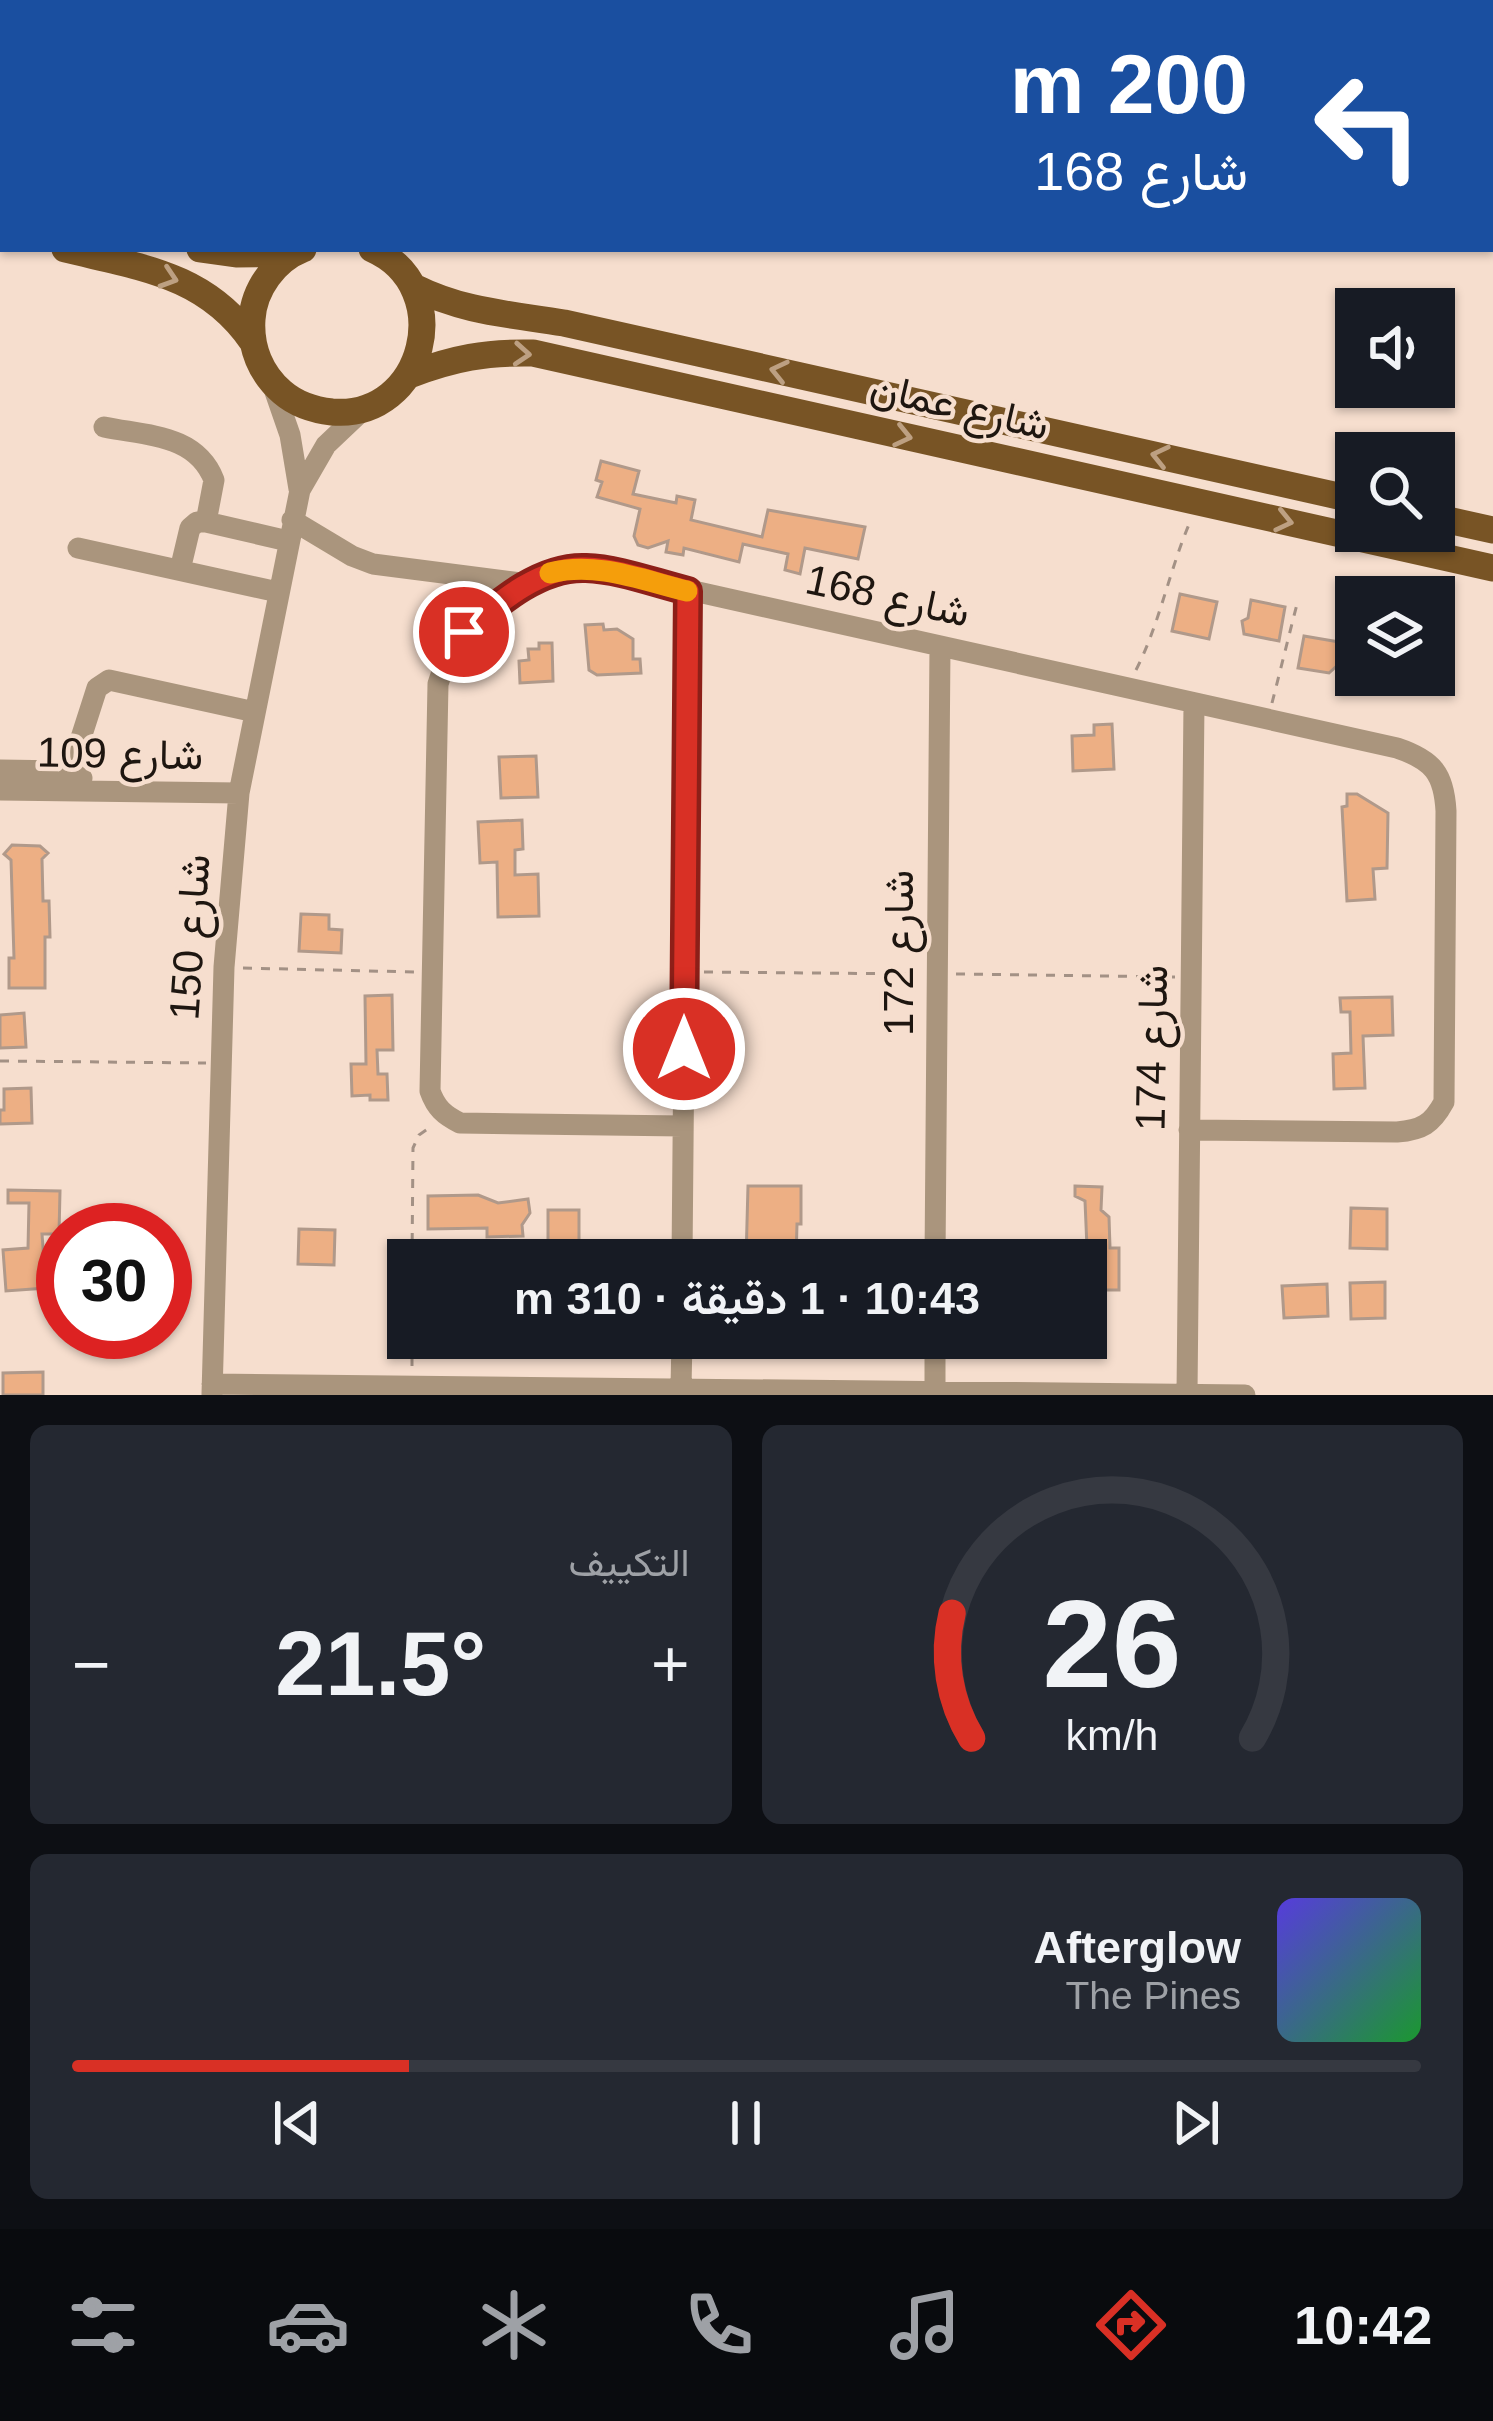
<!DOCTYPE html>
<html lang="ar">
<meta charset="utf-8">
<style>
:root{--surface:#171b24;--page:#242831;--text:#f1f3f6;--muted:#9ea1a6;--line:#363941;--accent:#d93025}
body{margin:0;font-family:Helvetica,Vazirmatn,sans-serif;background:var(--page);color:var(--text);direction:rtl;height:100vh;display:flex;flex-direction:column;font-size:45px;white-space:nowrap}
*{box-sizing:border-box;margin:0}
p{font-size:39px;color:var(--muted)}
.icon{flex:none;width:66px;height:66px;fill:none;stroke:currentColor;stroke-width:2;stroke-linecap:round;stroke-linejoin:round}
.map{position:relative;height:1395px;overflow:hidden;direction:ltr}
.side{display:flex;flex-direction:column;gap:30px;padding:30px;background:#0d0f14;flex:1}
.side>*{flex:none}
.hud{position:absolute;left:0px;top:0px;width:1494px;height:252px;box-shadow:0 3px 9px #0004;direction:rtl;background:#1a4fa0;color:#fff;overflow:hidden}
.controls{position:absolute;left:1335px;top:288px;display:grid;gap:24px}
.controls a{display:grid;place-items:center;width:120px;height:120px;border-radius:0px;background:var(--surface);box-shadow:0 3px 9px #0004;font-size:60px}
.speed{position:absolute;left:36px;top:1203px;display:flex;gap:24px;font-size:60px;font-weight:700;text-align:center}
.speed>*{display:grid;place-content:center;width:156px;height:156px;border-radius:50%;background:var(--surface);box-shadow:0 3px 9px #0004;line-height:1}
.speed .limit{border:18px solid #d22;background:#fff;color:#111}
.pin{position:absolute;display:grid;place-items:center;width:102px;height:102px;color:#fff;margin:-51px;border:6px solid #fff;border-radius:50%;box-shadow:0 3px 12px #0007}
.me{position:absolute;width:132px;margin:-66px;rotate:0deg;stroke-linejoin:round;filter:drop-shadow(0 0 9px #0008)}
.turn{display:flex;align-items:center;gap:42px;height:252px;padding:0 48px;font-size:54px}
.turn .icon{width:156px;height:156px;stroke-width:2.5}
.turn b{display:block;font-size:84px;line-height:102px}
.big{font-size:90px;font-weight:600;line-height:1.1}
.side .card{flex:1;display:flex;flex-direction:column;justify-content:center;gap:18px;min-width:0;padding:0 42px;border-radius:18px;background:var(--page)}
.side .dial{align-items:center;gap:0}
.dial svg{height:312px;overflow:visible;fill:none;stroke:var(--line);stroke-width:7;stroke-linecap:round;text-anchor:middle}
.dial text{fill:var(--text);stroke:none}
.song{display:flex;align-items:center;gap:36px}
.cover{width:144px;height:144px;border-radius:18px;background:linear-gradient(135deg,hsl(250 70% 55%),hsl(130 70% 35%))}
.played{height:12px;border-radius:6px;background:linear-gradient(90deg,var(--accent) 25%,var(--line) 25%)}
.keys{display:flex;justify-content:space-around;direction:ltr}
.heat{display:flex;justify-content:space-between;align-items:center;font-size:66px;direction:ltr}
.side .tiles{flex:1;display:grid;gap:30px;grid-template-columns:1fr 1fr}
.card:last-child{grid-column:span 2}
.trip{position:absolute;left:387px;top:1239px;width:720px;height:120px;border-radius:0px;background:var(--surface);box-shadow:0 3px 9px #0004;font-weight:600;line-height:120px;text-align:center;direction:rtl}
.dock{display:flex;height:192px;justify-content:space-around;align-items:center;background:#090b0e;color:var(--muted)}
.dock .icon{width:84px;height:84px}
.dock .current{color:var(--accent)}
.dock b{font-size:54px;color:var(--text)}
.map>svg:first-child{display:block}
.building{fill:#edaf84;stroke:#b0998a;stroke-width:3}
.lines{fill:none;stroke-linecap:round;stroke-linejoin:round}
.path{stroke:#a39185;stroke-width:3;stroke-dasharray:9 9;stroke-linecap:butt}
.minor{stroke:#aa957d;stroke-width:21}
.major{stroke:#785425;stroke-width:27}
.oneway{stroke:#bda082}
.route-casing{stroke:#8d1f18;stroke-width:30}
.route{stroke:#d93025;stroke-width:21}
.slow{stroke:#f59e0b;stroke-width:21}
.labels{text-anchor:middle;stroke-width:9;stroke-linejoin:round;paint-order:stroke}
.street-label{font-size:42px;fill:#1e1610;stroke:#f6dece}
</style>
<div class="map">
<svg width="1493" height="1395" viewBox="0 0 1493 1395">
<rect width="100%" height="100%" fill="#f6dece"/>
<path class="building" d="M601,461L639,471L633,494L676,503L677,496L695,500L691,520L762,537L768,510L865,527L858,559L805,548L800,574L785,570L788,554L743,544L739,562L684,548L683,555L666,552L668,541L648,548L638,545L634,536L640,509L597,497L602,482L596,480Z
M1180,594L1217,602L1209,639L1172,631Z
M1251,600L1285,607L1279,641L1244,634L1242,621L1248,618Z
M603,624L604,630L617,629L633,639V659H640L641,673L597,675L589,670L585,625Z
M1304,636L1345,643L1341,662L1329,673L1298,668Z
M539,643H552L553,681L520,683L519,661L529,660L528,649H539Z
M1112,724L1114,769L1073,771L1072,736L1094,735V725Z
M536,756L538,797L501,798L499,757Z
M1347,794H1357L1388,813L1387,868L1373,869L1375,899L1347,901L1342,807L1347,806Z
M522,820L523,849L515,850V875L538,874L539,916L498,917L497,862L480,863L478,822Z
M12,845L40,846L48,853L42,859L43,901H49L50,937H45V988H9V958H14L11,860L4,854Z
M301,914L329,915V929L342,930L341,953L299,951Z
M392,995L393,1050H377L378,1074H387L388,1100H370V1095L352,1096L351,1064H366L365,996Z
M1392,997L1393,1035L1363,1036L1365,1088L1334,1089L1333,1054L1351,1053L1350,1012H1341L1340,998Z
M24,1013L26,1047L0,1048V1015Z
M31,1088L32,1123L0,1124V1110H4V1089Z
M748,1186H801V1224H797L796,1260H746Z
M1075,1186L1102,1187L1101,1210L1109,1217L1110,1248H1119V1290H1086V1260H1081V1248H1087L1085,1201L1075,1196Z
M8,1190L60,1191L59,1234H42L46,1288L6,1291L3,1250L28,1248L29,1203H8Z
M478,1195L498,1203L528,1199L530,1213L522,1225L523,1236L487,1237V1228L428,1229V1196Z
M1351,1208L1387,1209V1249L1350,1248Z
M548,1210H579V1241H548Z
M299,1229L335,1230L334,1265L298,1264Z
M1385,1282V1318L1351,1319L1350,1283Z
M1327,1284L1328,1316L1284,1318L1282,1286Z
M43,1372V1395H3V1373Z"/>
<g class="lines">
<path class="path" d="M499,0L514,3
M1491,212H1493
M1136,670C1160,623 1169,571 1190,522
M1272,703L1298,600
M243,968L414,972
M704,972L917,974
M956,974L1175,977
M0,1061L206,1063
M412,1260L413,1148L419,1135L432,1126
M412,1366V1338"/>
<path class="minor" d="M273,386L290,435L299,489
M104,427C147,436 196,434 214,480L206,522
M292,520L352,556L373,564L529,584
M78,548L278,592
M180,570L190,528L197,522H206L288,541
M0,770L66,771L82,778
M70,772L97,688L109,680L255,712
M0,790L239,793
M683,1126L460,1123C444,1115 436,1108 430,1091L438,684C444,665 450,647 464,632C483,611 526,581 553,572C566,568 578,568 591,568L1397,748C1433,760 1444,774 1446,811L1444,1102C1432,1124 1422,1130 1397,1132L1189,1130
M682,1260L688,591
M935,1260L940,646
M212,1384L1245,1395
M681,1388L682,1338
M935,1390V1338
M212,1394L224,967L239,793L300,490L326,445L364,409
M1187,1394L1194,703"/>
<path class="major" d="M0,199L3,200
M0,235H3
M65,249C139,267 206,274 252,341
M200,249L236,254L294,253
M303,249C275,260 254,289 252,319C250,348 261,374 282,392C297,405 314,410 332,412C425,420 458,287 372,249
M414,287C464,312 510,314 564,323L1356,500
M409,375C454,358 486,352 533,353L1493,568
M1434,517L1493,530"/>
</g>
<defs><path id="oneway-chevron" d="M-2-3.5L2.5 0L-2 3.5" fill="none" stroke-width="1.6" stroke-linecap="round" stroke-linejoin="round" transform="scale(3)"/></defs>
<g class="oneway">
<use href="#oneway-chevron" transform="translate(169 278) rotate(18)"/>
<use href="#oneway-chevron" transform="translate(522 354) rotate(4)"/>
<use href="#oneway-chevron" transform="translate(779 371) rotate(-167)"/>
<use href="#oneway-chevron" transform="translate(903 436) rotate(13)"/>
<use href="#oneway-chevron" transform="translate(1160 456) rotate(-167)"/>
<use href="#oneway-chevron" transform="translate(1284 521) rotate(13)"/>
</g>
<g class="lines">
<defs>
<path id="route" d="M464,632C497,604 539,566 586,568C619,569 655,583 688,591L684,1049"/>
</defs>
<use href="#route" class="route-casing"/>
<use href="#route" class="route"/>
<path class="slow" d="M550,573C596,561 642,580 687,591"/>
</g>
<g class="labels">
<g class="street-label">
<text transform="translate(960 405) rotate(13)" y="15">شارع عمان</text>
<text transform="translate(888 595) rotate(12)" y="15">شارع 168</text>
<text transform="translate(120 753) rotate(1)" y="15">شارع 109</text>
<text transform="translate(189 937) rotate(-86)" y="15">شارع 150</text>
<text transform="translate(898 953) rotate(-90)" y="15">شارع 172</text>
<text transform="translate(1151 1048) rotate(-89)" y="15">شارع 174</text>
</g>
</g>
</svg>
<div class="controls">
<a><svg class="icon" aria-label="sound" viewBox="0 0 24 24"><path d="M4 9h4l5-4v14l-5-4H4zM17 9q2 3 0 6"/></svg></a>
<a><svg class="icon" aria-label="search" viewBox="0 0 24 24"><circle cx="10" cy="10" r="6"/><path d="M15 15l6 6"/></svg></a>
<a><svg class="icon" aria-label="layers" viewBox="0 0 24 24"><path d="M12 4l9 5-9 5-9-5zM3 14l9 5 9-5"/></svg></a>
</div>
<div class="speed"><div class="limit">30</div></div>
<div class="pin" style="left:464px;top:632px;background:#d93025"><svg class="icon" aria-label="arrive" viewBox="0 0 24 24"><path d="M6 21V4h12l-3 4 3 4H6"/></svg></div>
<svg class="me" style="left:684px;top:1049px" viewBox="-20 -20 40 40"><circle r="17" fill="#d93025" stroke="#fff" stroke-width="3"/><path d="M0-11L8 9 0 5-8 9z" fill="#fff"/></svg>
<div class="trip">10:43 · 1 دقيقة · 310 m</div>
<div class="hud">
<div class="turn"><svg class="icon" aria-label="left" viewBox="0 0 24 24"><path d="M17 20v-9H6M10 6l-5 5 5 5"/></svg><div><b>200 m</b>شارع 168</div></div>
</div>
</div>
<section class="side">
<div class="tiles">
<div class="card dial"><svg viewBox="0 0 100 80">
<path d="M14 69A42 42 0 1 1 86 69"/>
<path d="M14 69A42 42 0 0 1 9 37" stroke="#d93025"/>
<text x="50" y="56" font-size="32" font-weight="700">26</text>
<text x="50" y="72" font-size="11">km/h</text>
</svg></div>
<div class="card"><p>التكييف</p>
<div class="heat"><a>−</a><b class="big">21.5°</b><a>+</a></div>
</div>
<div class="card">
<div class="song"><i class="cover"></i><div><b>Afterglow</b><p>The Pines</p></div></div>
<div class="played"></div>
<div class="keys"><svg class="icon" aria-label="previous" viewBox="0 0 24 24"><path d="M18 5L8 12l10 7zM5 5v14"/></svg><svg class="icon" aria-label="pause" viewBox="0 0 24 24"><path d="M8 5v14M16 5v14"/></svg><svg class="icon" aria-label="next" viewBox="0 0 24 24"><path d="M6 5l10 7-10 7zM19 5v14"/></svg></div>
</div>
</div>
</section>
<nav class="dock">
<b>10:42</b>
<svg class="icon current" aria-label="directions" viewBox="0 0 24 24"><path d="M12 3l9 9-9 9-9-9zM9 14v-3h6M13 9l2 2-2 2"/></svg>
<svg class="icon" aria-label="music" viewBox="0 0 24 24"><path d="M9 18V5l10-2v13"/><circle cx="6" cy="18" r="3"/><circle cx="16" cy="16" r="3"/></svg>
<svg class="icon" aria-label="phone" viewBox="0 0 24 24"><path d="M5 4h4l2 5-3 2q2 4 5 5l2-3 5 2v4C11 20 4 13 5 4z"/></svg>
<svg class="icon" aria-label="climate" viewBox="0 0 24 24"><path d="M12 3v18M4 7l16 10M4 17L20 7"/></svg>
<svg class="icon" aria-label="car" viewBox="0 0 24 24"><path d="M5 17H2v-5l4-1 3-4h7l3 4 3 1v5h-3M9 17h6M6 11h13"/><circle cx="7" cy="17" r="2"/><circle cx="17" cy="17" r="2"/></svg>
<svg class="icon" aria-label="filters" viewBox="0 0 24 24"><path d="M4 7h16M4 17h16"/><circle cx="9" cy="7" r="2"/><circle cx="15" cy="17" r="2"/></svg>
</nav>
